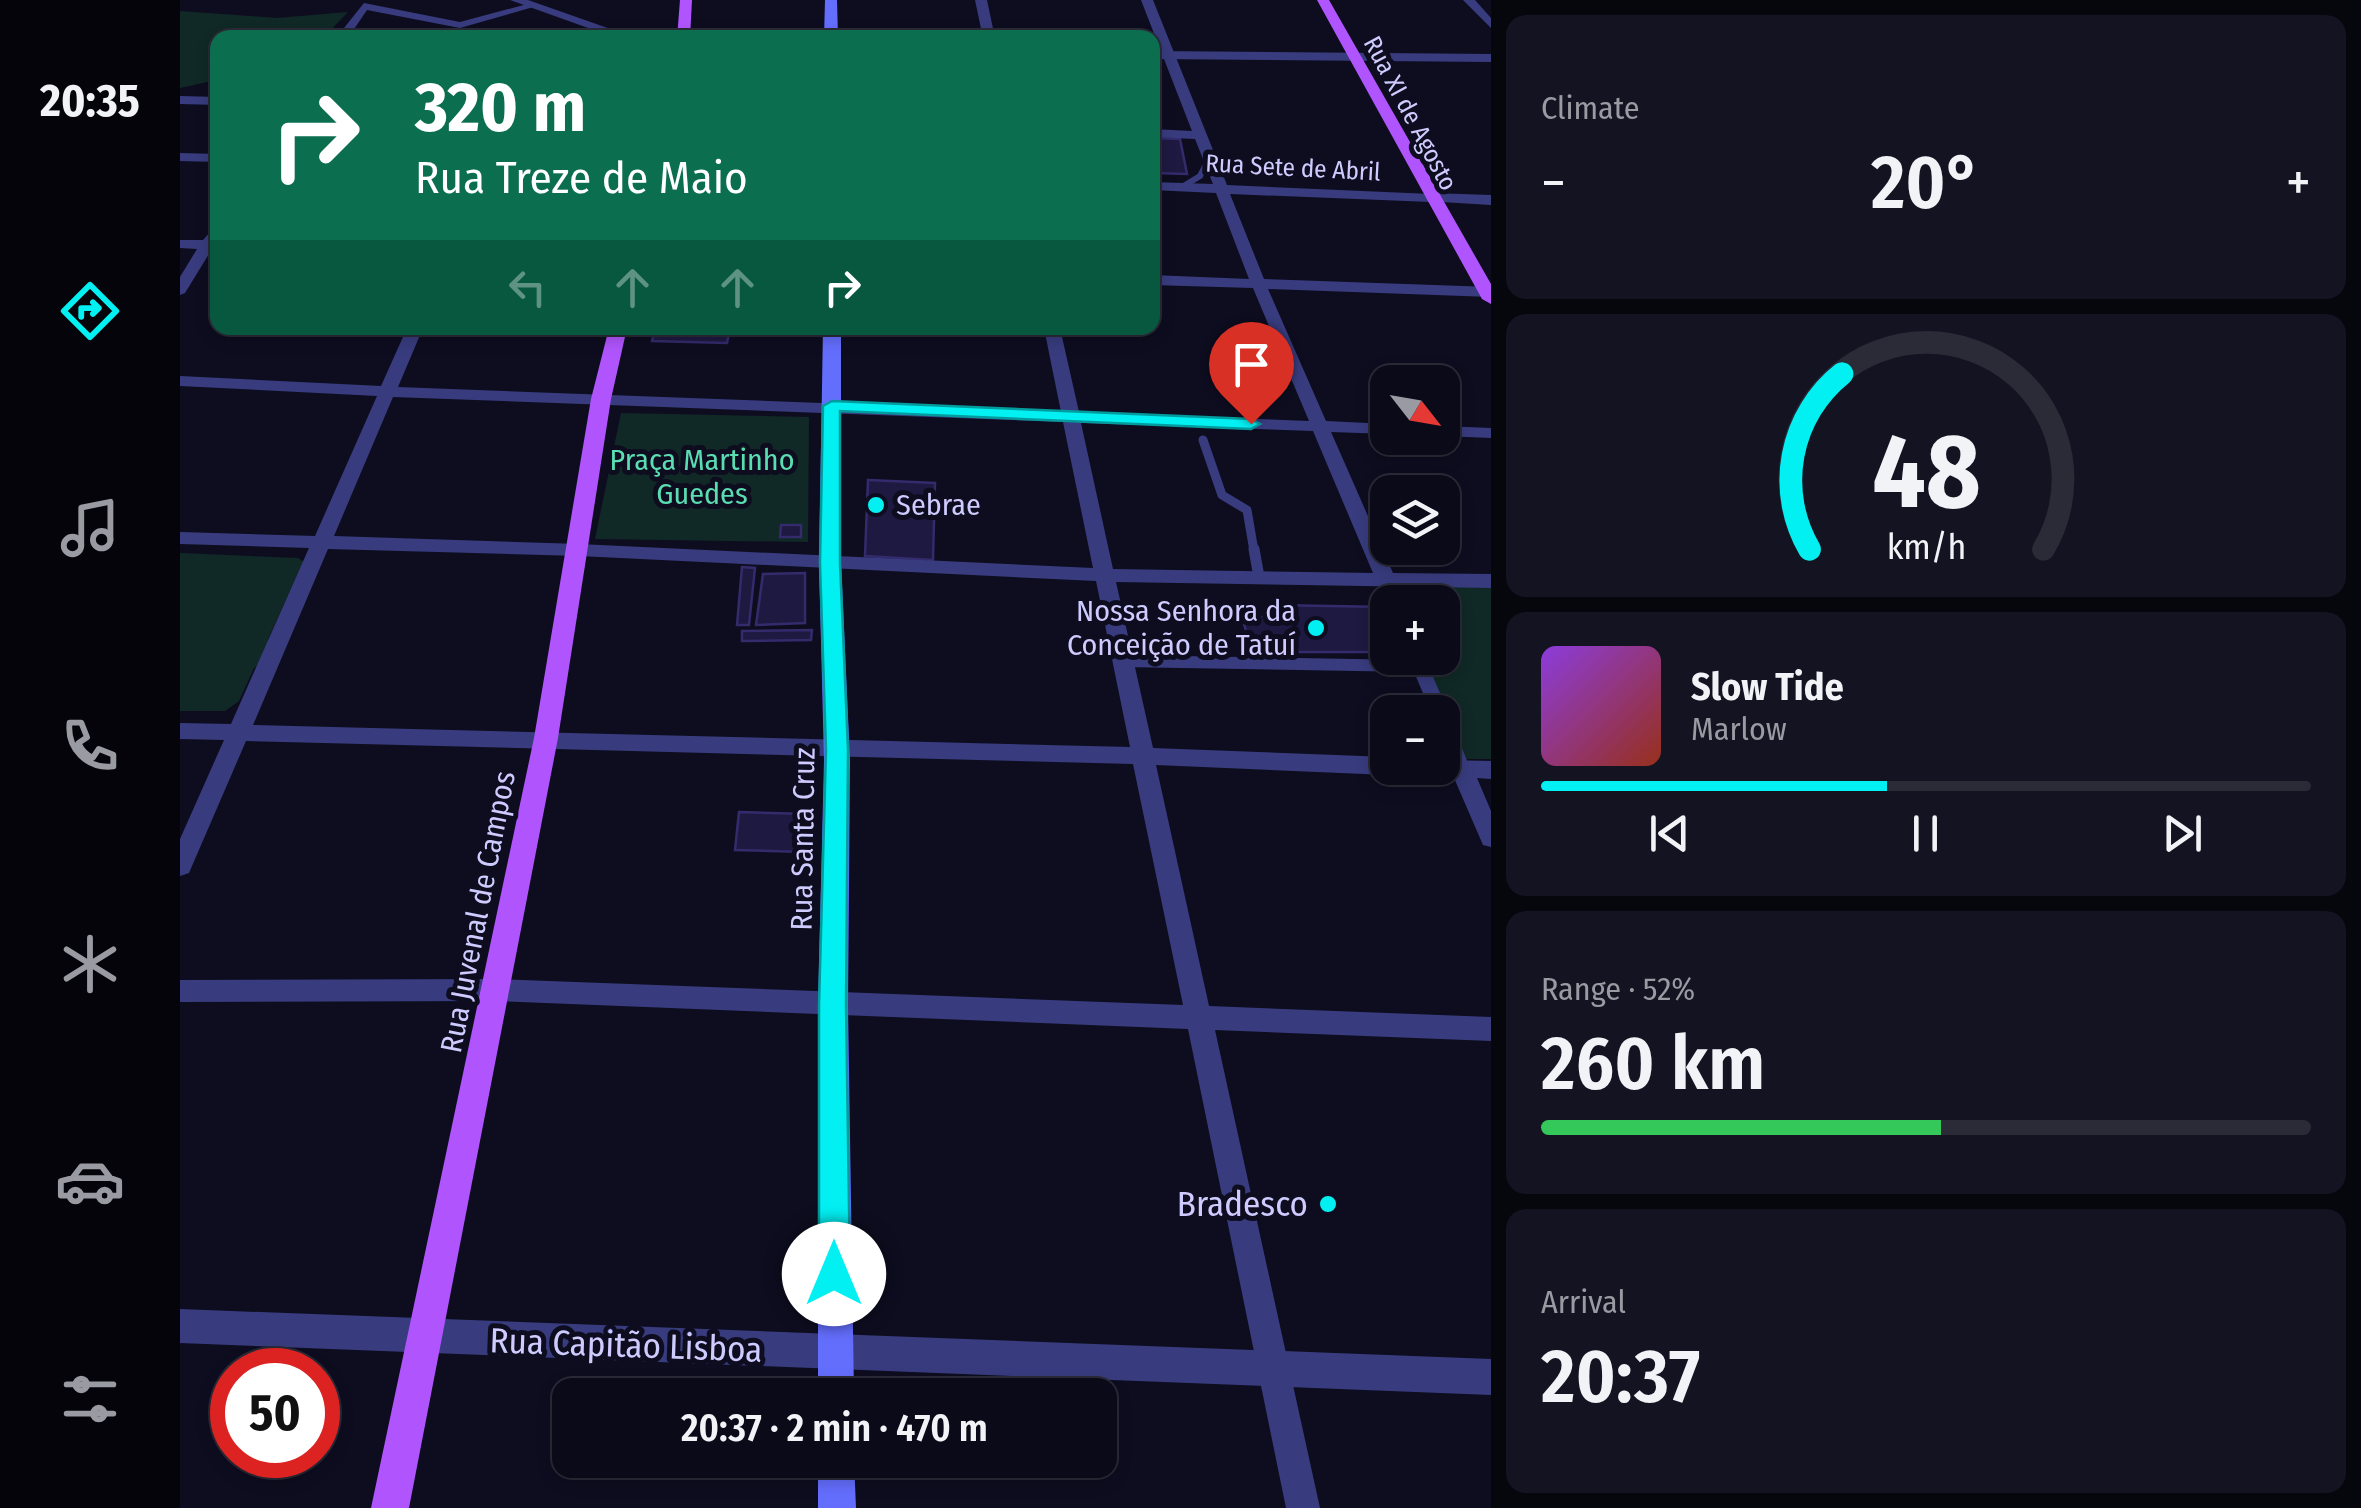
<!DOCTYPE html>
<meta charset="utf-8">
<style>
:root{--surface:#0a0a18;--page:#131321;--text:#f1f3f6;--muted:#999aa2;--line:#2a2b37;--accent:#03f0f3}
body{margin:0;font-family:"Fira Sans Condensed",sans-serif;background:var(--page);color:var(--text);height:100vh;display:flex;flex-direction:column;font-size:38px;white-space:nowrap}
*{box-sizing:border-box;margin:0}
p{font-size:32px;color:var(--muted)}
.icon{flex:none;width:55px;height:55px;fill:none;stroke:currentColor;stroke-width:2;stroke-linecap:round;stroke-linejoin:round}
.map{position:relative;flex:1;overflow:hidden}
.sheet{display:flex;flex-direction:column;gap:15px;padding:15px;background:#06060d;width:870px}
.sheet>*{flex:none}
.guide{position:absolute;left:30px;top:30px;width:950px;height:305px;border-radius:20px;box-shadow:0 5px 15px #0003,0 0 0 2px var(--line);background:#0b6e4f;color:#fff;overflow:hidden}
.needle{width:65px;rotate:121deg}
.controls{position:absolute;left:1190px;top:365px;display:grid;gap:20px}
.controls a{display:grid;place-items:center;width:90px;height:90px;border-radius:20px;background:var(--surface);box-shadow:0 5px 15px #0003,0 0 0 2px var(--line);font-size:50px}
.speed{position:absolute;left:30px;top:1348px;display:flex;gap:20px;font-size:50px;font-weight:700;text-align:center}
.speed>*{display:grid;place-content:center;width:130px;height:130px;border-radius:50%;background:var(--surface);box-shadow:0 5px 15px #0003,0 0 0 2px var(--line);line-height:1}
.speed .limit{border:15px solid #d22;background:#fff;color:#111}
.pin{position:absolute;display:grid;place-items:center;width:85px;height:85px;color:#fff;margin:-102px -42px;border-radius:50% 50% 50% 0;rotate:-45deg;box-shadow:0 0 10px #0007}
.pin .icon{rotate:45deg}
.me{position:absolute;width:110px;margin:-55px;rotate:0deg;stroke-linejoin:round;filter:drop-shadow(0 0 8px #0008)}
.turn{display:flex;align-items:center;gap:35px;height:210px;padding:0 40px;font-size:45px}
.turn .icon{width:130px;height:130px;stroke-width:2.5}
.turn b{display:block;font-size:70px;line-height:85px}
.lanes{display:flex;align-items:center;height:95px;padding:0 40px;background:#0003;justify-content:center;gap:50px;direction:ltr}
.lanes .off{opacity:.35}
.big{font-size:75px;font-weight:600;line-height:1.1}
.sheet .tile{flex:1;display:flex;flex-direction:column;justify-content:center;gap:15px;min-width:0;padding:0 35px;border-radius:20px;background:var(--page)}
.sheet .dial{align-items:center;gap:0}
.dial svg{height:260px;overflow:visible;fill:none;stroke:var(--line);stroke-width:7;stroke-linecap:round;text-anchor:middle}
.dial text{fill:var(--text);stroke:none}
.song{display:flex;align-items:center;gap:30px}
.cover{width:120px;height:120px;border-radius:15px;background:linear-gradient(135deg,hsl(270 70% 55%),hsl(10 70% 35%))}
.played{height:10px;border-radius:5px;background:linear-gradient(90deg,var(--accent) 45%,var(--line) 45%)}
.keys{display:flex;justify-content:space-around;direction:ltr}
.heat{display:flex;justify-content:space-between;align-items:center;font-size:55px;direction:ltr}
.charge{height:15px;border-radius:8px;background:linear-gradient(90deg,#34c759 52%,var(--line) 0)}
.trip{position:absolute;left:372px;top:1378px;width:565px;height:100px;border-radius:20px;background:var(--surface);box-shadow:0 5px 15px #0003,0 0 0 2px var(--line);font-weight:600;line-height:100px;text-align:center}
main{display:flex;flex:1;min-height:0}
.tab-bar{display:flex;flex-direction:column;width:180px;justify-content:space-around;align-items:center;background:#04040a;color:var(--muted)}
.tab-bar .icon{width:70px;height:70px}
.tab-bar .current{color:var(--accent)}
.tab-bar b{font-size:45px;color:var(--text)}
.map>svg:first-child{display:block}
.green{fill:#102926}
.building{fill:#1e1940;stroke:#332b6c;stroke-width:2.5}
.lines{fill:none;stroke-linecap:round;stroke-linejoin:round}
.service-far2{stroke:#383c7e;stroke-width:6}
.service-far1{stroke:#383c7e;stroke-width:9}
.service{stroke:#383c7e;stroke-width:11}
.pedestrian{fill:#383c7e;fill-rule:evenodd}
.minor{fill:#383c7e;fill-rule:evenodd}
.tertiary{fill:#383c7e;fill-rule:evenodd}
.secondary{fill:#646efd;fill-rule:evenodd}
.primary{fill:#b055fd;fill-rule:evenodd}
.route{fill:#03f0f3;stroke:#029c9e;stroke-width:2.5}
.poi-dot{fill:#03f0f3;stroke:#0e0d20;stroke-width:4}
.labels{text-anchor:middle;stroke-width:10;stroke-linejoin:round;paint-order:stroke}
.far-street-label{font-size:25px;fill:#ceccfe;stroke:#0e0d20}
.park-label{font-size:30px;fill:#5addb1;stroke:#0e0d20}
.poi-label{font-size:30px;fill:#ceccfe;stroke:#0e0d20;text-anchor:start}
.street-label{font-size:30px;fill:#ceccfe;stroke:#0e0d20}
.near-poi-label{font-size:35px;fill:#ceccfe;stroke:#0e0d20;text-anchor:end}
.near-street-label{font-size:35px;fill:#ceccfe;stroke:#0e0d20}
</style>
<main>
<nav class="tab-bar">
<b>20:35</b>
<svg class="icon current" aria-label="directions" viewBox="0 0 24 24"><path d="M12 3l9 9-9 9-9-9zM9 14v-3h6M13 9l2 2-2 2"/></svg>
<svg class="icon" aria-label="music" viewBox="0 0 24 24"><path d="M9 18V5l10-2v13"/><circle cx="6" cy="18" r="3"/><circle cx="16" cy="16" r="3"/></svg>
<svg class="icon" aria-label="phone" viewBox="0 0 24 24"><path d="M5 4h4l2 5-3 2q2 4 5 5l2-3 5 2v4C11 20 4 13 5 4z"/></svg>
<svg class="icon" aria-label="climate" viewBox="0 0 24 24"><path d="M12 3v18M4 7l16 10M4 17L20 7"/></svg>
<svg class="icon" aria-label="car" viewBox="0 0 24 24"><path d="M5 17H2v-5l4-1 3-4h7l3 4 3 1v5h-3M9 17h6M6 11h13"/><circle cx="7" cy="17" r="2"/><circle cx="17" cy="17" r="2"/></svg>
<svg class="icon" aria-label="filters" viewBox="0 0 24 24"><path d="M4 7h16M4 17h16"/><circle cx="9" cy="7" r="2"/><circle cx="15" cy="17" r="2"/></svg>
</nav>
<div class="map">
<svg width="1311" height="1508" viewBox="0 0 1311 1508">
<rect width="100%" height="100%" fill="#0e0d20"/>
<path class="green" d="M0,11L97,18L168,12L144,37L38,38L37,80L0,88Z
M441,413L629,417L628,542L415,539Z
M0,553L118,558L127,564L120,569L88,639L91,641L88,657L74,668L59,701L45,711H0Z
M1216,584L1311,588V759H1281L1243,658H1262V602H1223Z"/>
<path class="building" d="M972,138L1000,139L1007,174L973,173Z
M476,328H550L547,343L472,341Z
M688,480L755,483L753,560L685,556Z
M601,525H621V537H600Z
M562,567L575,568L569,625H557Z
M625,573V623L576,625L583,574Z
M1092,605L1206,607L1208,652H1118L1115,639L1068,638L1062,617H1095Z
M632,630L631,640L562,641V631Z
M559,812L626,814L623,852L555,850Z"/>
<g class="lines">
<path class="service-far2" d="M1002,187L1020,176L1029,159"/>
<path class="service-far1" d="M1023,440L1042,495L1067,510L1074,551"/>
<path class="service" d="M1074,549L1079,577"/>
<path class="pedestrian" d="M1205,573L1213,578L1223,602H1207L1197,578Z
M942,655L1230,660L1229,658H1245L1268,712L1265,717L1271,722L1291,770L1288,775H1276L1262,744V712H1251L1234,672L942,667L934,661Z"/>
<path class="minor" d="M795,0H807L815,38H803Z
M961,0H973L1047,185L1251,194L1258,198L1251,202L1050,194L1084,279L1311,287V297L1088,289L1146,421L1208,424V434L1151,432L1213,573L1311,574V588L936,582L973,748L1208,757V768H1219L1208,775L976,765L1029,1006L1311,1017V1041L1035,1030L1140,1508H1106L1008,1029L317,1001L0,1002V980L317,979L1003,1005L953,764L66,741L12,866L9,873L0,876V839L44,740L0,739V723L51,724L129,548L0,544V532L135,536L197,396L0,386V376L201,386L227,328H243L218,387L881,412L864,328H880L899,412L1129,421L1073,288L972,285V275L1069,279L1036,193L972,190V182L1033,184L1015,139L972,137V129L1012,131ZM213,397L883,422L913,568L399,544L154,536ZM901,423L1133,431L1193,573L933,569ZM148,549L399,556L916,581L950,747L73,725Z
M1283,0H1295L1311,18V28Z
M184,3L280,22L351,3L357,6L280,28L187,10L168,38H156Z
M0,96L38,97V105L0,104Z
M0,153L38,154V162L0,161Z
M38,223V249H32L5,293L0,295V277L17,249L0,248V240H23Z
M1262,426L1311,428V438L1262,436Z
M1262,760L1311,761V779L1297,778L1311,811V847L1303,845L1274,778L1222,774L1219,768H1262Z"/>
<path class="tertiary" d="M330,0H348L456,38H436Z
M972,51L1311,54V62L972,59Z
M1251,193L1311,195V205L1245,201L1243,198Z
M0,1309L1311,1359V1395L0,1343Z"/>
<path class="secondary" d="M645,0H657L658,38H644Z
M643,328H661V563L670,760L668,1006L674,1395H638V1006L644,760L639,563Z
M638,1460H674L676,1508H638Z"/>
<path class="primary" d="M500,0H512L510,38H497Z
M1137,0H1149L1311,284V304L1302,299Z
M429,328H447L431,399L378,738L229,1508H191L354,738L411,399Z"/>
</g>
<path class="route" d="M652,401L1071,419L1080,424L1071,429L660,411V563L668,750L666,1006L670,1274L665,1285L654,1290L644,1285L639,1274V1006L646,750L640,563L643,406Z"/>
<g class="poi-dot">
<circle cx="696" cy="505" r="10"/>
<circle cx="1136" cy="628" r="10"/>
<circle cx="1148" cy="1204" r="10"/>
</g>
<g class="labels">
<g class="far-street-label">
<text transform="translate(1231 113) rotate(62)" y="9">Rua XI de Agosto</text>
<text transform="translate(1113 167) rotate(3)" y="9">Rua Sete de Abril</text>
</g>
<g class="park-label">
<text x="522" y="470">Praça Martinho<tspan x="522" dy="34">Guedes</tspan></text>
</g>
<g class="poi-label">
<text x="716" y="515">Sebrae</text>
<text x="1116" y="621" text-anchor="end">Nossa Senhora da<tspan x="1116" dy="34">Conceição de Tatuí</tspan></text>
</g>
<g class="street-label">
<text transform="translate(623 839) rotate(-89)" y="10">Rua Santa Cruz</text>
<text transform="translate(298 912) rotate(-79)" y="10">Rua Juvenal de Campos</text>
</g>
<g class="near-poi-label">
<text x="1128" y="1216">Bradesco</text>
</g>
<g class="near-street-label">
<text transform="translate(446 1345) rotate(2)" y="12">Rua Capitão Lisboa</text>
</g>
</g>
</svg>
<div class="controls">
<a><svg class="needle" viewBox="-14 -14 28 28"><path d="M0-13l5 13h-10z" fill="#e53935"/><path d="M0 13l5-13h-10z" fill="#999aa2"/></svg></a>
<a><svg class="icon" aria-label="layers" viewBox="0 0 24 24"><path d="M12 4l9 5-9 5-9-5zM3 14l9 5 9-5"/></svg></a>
<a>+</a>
<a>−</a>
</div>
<div class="speed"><div class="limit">50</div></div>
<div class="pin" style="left:1071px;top:424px;background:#d93025"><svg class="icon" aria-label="arrive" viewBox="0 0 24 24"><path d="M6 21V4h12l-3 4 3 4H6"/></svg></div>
<svg class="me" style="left:654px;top:1274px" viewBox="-20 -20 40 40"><circle r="19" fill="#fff"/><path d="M0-13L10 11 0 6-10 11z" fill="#03f0f3"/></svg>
<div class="trip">20:37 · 2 min · 470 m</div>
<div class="guide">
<div class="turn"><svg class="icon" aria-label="right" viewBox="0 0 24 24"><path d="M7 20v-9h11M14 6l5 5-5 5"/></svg><div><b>320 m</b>Rua Treze de Maio</div></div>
<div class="lanes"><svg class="icon off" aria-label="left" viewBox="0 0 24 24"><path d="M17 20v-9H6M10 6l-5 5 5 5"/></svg><svg class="icon off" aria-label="ahead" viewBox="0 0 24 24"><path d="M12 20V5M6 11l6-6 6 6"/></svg><svg class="icon off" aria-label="ahead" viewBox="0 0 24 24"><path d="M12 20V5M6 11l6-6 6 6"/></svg><svg class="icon" aria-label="right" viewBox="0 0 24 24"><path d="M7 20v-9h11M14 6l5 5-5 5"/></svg></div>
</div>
</div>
<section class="sheet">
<div class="tile"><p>Climate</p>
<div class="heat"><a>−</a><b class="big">20°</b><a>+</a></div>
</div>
<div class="tile dial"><svg viewBox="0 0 100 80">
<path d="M14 69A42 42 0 1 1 86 69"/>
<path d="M14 69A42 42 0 0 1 24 15" stroke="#03f0f3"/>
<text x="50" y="56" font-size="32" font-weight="700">48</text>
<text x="50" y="72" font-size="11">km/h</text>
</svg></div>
<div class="tile">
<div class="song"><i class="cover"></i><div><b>Slow Tide</b><p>Marlow</p></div></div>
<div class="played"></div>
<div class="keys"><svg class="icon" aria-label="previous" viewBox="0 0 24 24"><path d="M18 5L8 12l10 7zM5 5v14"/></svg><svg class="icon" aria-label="pause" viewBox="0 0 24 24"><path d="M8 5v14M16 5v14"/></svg><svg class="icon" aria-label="next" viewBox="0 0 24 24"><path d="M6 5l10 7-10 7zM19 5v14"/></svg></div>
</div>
<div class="tile"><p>Range · 52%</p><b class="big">260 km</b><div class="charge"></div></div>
<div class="tile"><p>Arrival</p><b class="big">20:37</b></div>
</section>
</main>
